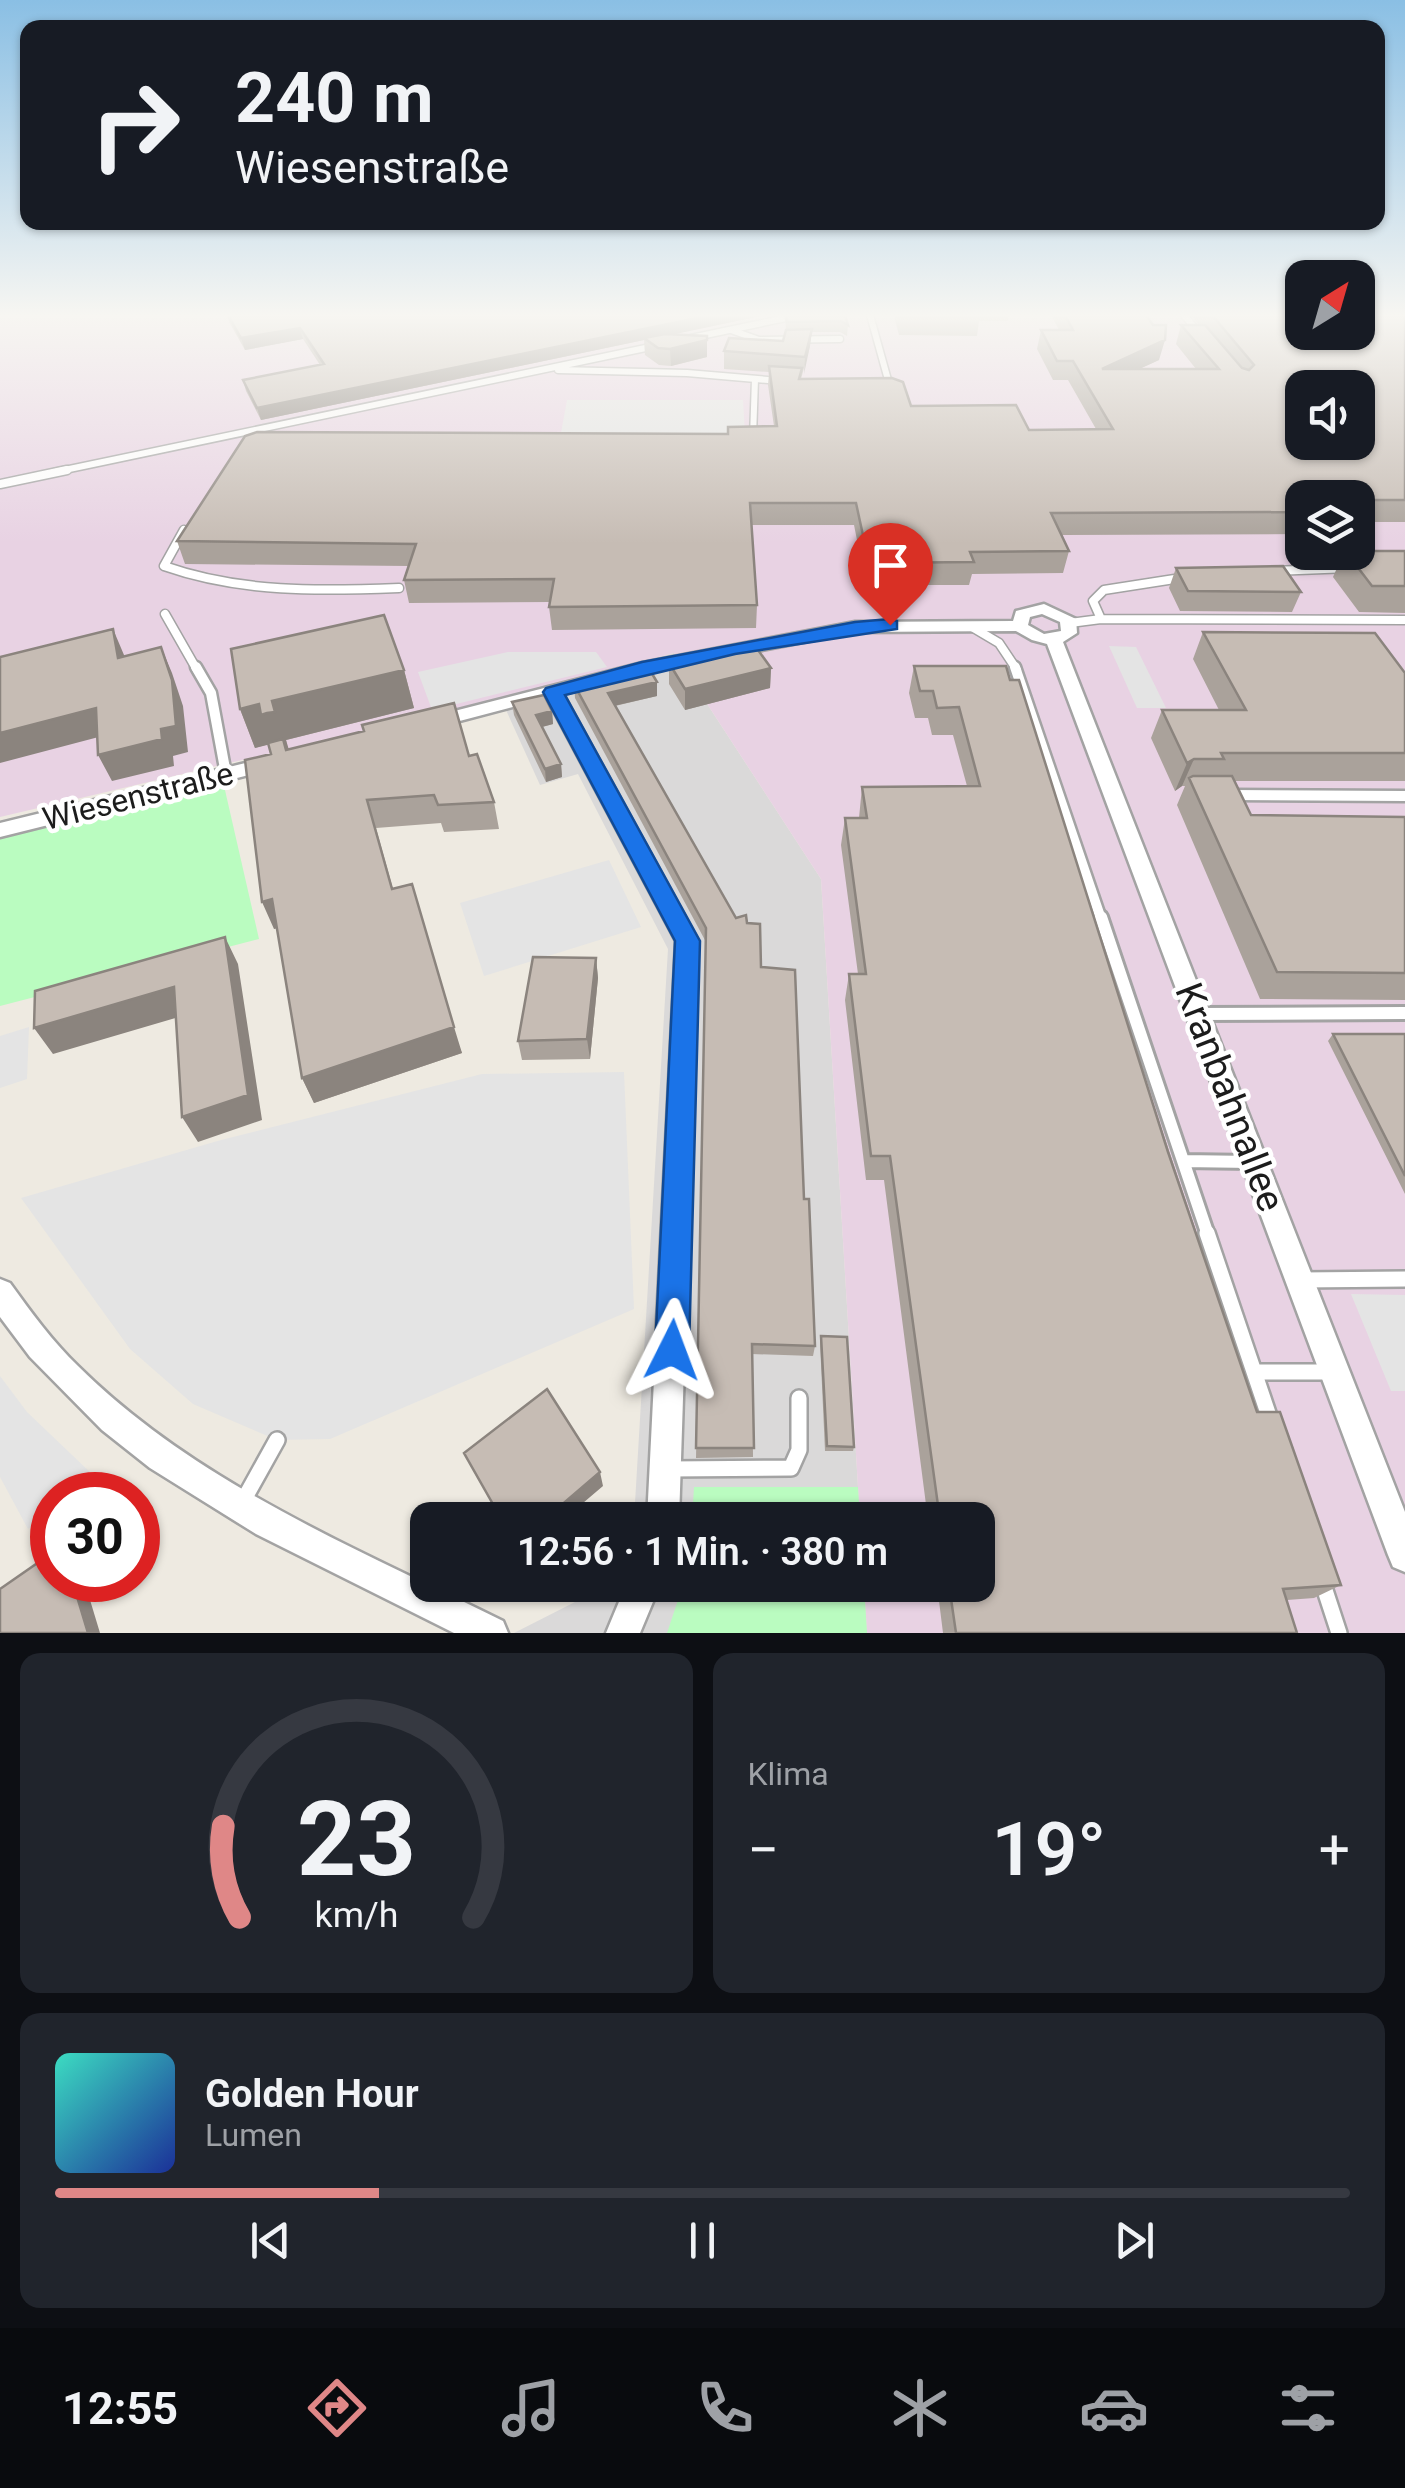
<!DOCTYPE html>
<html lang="de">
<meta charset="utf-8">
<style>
:root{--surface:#171b24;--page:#20242c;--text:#f1f3f6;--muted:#9ea1a6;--line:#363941;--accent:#df8787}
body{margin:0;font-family:Roboto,sans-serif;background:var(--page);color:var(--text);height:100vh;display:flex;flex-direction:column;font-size:38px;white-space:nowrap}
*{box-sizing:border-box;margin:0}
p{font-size:32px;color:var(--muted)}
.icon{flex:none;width:55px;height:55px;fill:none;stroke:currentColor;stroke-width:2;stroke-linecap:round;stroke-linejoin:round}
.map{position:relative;height:1633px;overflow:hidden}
.sheet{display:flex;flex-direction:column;gap:20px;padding:20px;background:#0d0f14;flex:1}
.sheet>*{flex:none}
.top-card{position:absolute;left:20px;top:20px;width:1365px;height:210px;border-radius:20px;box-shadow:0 2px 8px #0004;background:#171b24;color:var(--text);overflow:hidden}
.needle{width:65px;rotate:37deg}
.tools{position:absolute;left:1285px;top:260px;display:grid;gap:20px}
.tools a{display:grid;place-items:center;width:90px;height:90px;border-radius:20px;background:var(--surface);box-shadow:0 2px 8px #0004;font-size:50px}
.speed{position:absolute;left:30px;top:1472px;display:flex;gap:20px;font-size:50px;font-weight:700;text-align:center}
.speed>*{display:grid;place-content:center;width:130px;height:130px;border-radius:50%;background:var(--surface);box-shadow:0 2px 8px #0004;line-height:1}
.speed .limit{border:15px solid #d22;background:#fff;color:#111}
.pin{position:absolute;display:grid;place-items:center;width:85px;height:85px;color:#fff;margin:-102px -42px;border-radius:50% 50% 50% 0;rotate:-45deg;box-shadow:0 0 10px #0007}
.pin .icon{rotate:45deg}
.me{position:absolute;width:110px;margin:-55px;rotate:3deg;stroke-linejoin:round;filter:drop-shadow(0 0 8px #0008)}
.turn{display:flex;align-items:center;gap:35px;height:210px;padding:0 50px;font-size:45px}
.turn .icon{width:130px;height:130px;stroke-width:2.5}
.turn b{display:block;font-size:70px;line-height:85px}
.big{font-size:75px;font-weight:600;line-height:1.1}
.sheet .tile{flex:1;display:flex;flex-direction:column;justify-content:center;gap:15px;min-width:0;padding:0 35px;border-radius:20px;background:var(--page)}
.sheet .dial{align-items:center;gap:0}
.dial svg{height:260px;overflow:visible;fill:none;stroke:var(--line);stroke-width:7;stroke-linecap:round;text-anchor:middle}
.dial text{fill:var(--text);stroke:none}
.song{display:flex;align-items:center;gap:30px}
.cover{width:120px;height:120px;border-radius:15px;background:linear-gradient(135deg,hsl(170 70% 55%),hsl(230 70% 35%))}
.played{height:10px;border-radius:5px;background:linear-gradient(90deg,var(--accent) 25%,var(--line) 25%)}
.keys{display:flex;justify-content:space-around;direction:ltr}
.heat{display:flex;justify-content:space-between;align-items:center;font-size:55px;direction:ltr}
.sheet .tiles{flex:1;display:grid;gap:20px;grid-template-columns:1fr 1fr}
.tile:last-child{grid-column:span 2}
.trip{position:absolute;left:410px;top:1502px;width:585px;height:100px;border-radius:20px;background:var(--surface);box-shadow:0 2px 8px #0004;font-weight:600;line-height:100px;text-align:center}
.dock{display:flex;height:160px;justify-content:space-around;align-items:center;background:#090b0e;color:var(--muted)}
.dock .icon{width:70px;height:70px}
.dock .selected{color:var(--accent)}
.dock b{font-size:45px;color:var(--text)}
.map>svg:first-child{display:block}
.residential{fill:#dad9d9}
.industrial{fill:#e8d2e3;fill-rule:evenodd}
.park{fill:#bafcc0}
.parking{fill:#e4e4e4}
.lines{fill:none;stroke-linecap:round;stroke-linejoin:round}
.lane-far4-casing{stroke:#a3a3a3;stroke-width:9}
.lane-far3-casing{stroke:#a3a3a3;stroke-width:11}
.lane-far2-casing{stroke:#a3a3a3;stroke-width:15}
.lane-far1-casing{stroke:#a3a3a3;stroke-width:18}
.lane-casing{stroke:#a3a3a3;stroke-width:20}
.street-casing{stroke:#a3a3a3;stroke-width:5}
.lane-far4{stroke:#fff;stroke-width:6}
.lane-far3{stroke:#fff;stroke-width:8}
.lane-far2{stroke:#fff;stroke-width:10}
.lane-far1{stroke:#fff;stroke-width:12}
.lane{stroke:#fff;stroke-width:15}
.street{fill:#fff;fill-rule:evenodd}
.wall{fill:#aaa29b}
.shaded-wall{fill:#8b847e}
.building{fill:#c6bcb4;stroke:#8b847e;stroke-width:2.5;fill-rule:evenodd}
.route{fill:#1a73e8;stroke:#114b97;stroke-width:2.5}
.labels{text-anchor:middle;stroke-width:9;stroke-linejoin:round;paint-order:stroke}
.street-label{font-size:32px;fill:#1c1c1c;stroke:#fff}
.near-street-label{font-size:38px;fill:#1c1c1c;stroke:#fff}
</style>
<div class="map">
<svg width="1405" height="1633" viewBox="0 0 1405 1633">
<rect width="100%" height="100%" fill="#eeeae1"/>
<path class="residential" d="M674,653L821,879L860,1520H625L635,1503L668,949L578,774L540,785L501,699Z
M585,1585H864L867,1633H514L575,1602Z"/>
<path class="industrial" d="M0,315H1302V332H1358L1405,315V1633H867L864,1585H978V1520H860L821,879L674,653L501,699L0,817ZM1302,388H1358V442H1302ZM1302,498H1358V552H1302Z"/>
<path class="park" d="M222,777L259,939L0,1006V835Z
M694,1487H858L860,1520H692Z
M683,1585H864L867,1633H667Z"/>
<path class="parking" d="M567,400H743L745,434L561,433Z
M1109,646L1136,647L1166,708H1137Z
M508,652H596L607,667L432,710L418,672Z
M609,860L641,927L484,976L460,903Z
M29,1027L27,1079L0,1088V1036Z
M624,1072L634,1309L330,1439L277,1440L193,1404L130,1349L21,1198L221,1140L482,1074Z
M1351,1294L1405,1295V1391H1391Z
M0,1376L27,1412L93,1475L69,1495H52V1509L28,1529L0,1477Z"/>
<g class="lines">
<defs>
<path id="lane-far4" d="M870,315L890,387L887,386
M1184,315L1198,332
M731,330L759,340L840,339
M691,338L800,315
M558,370L687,373L780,381
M753,437L755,379
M55,472L655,346"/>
<path id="lane-far3" d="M0,484L67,470
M184,530L164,566C241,593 319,591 399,588
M1273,571L1350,568
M165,614L197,670
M1101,619L1093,601L1104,590L1181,578
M1070,623L1101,619L1405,620
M972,627L999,643L1017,670"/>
<path id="lane-far2" d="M196,667L211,693L226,774
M1015,667L1101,919
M1231,795L1405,796"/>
<path id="lane-far1" d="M1101,917L1208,1235
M1198,1014L1405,1013
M1183,1161L1252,1162"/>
<path id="lane" d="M1207,1233L1271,1422
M1301,1280L1405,1279
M1254,1372H1329
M668,1469L791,1468L799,1450V1398
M242,1503L277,1440
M1322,1581L1339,1633"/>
<path id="street" d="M1044,604L1076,619L1077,633L1063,642L1405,1512V1572L1393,1567L1388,1555L1047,644L1032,640L1016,631L855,632L643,673L563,694L698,941L679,1520H647L676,941L547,698L433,728L424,722L427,718L642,663L855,622L1013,621L1016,611ZM1042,614L1060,622L1061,631L1044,634L1028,625L1030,617Z
M270,757L280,763L277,768L0,837V823Z
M0,1279L10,1283C31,1312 52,1341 78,1366C197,1484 356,1548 503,1621L508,1633H454L256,1534L150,1468L102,1430L30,1357L0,1317Z
M626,1585H660L640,1633H606Z"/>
</defs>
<use href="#lane-far4" class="lane-far4-casing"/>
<use href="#lane-far3" class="lane-far3-casing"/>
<use href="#lane-far2" class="lane-far2-casing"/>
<use href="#lane-far1" class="lane-far1-casing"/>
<use href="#lane" class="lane-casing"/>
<use href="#street" class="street-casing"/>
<use href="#lane-far4" class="lane-far4"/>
<use href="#lane-far3" class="lane-far3"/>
<use href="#lane-far2" class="lane-far2"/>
<use href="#lane-far1" class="lane-far1"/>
<use href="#lane" class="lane"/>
<use href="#street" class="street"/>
</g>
<path class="wall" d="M227,315H765L674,334L707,357L671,366L659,365L645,355L644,340L261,420L246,391L243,380L320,365L303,339L245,350L229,322Z
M785,315H845L848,325L847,336L840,332H811L810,346L801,379L911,406L1029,430L1096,429L1068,380H1053L1037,349L1041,330H1059L1051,315H1146L1159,360L1139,369H1196L1176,344L1181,325H1199L1191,315H1405V522H1358V498H1302V534L1062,535L1069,551L1063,573L972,574L969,585H866L854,525H752L757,605L756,628L552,630L549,607L550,602L409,603L404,580L409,566L185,564L177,541L728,434L774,426L768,385L769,372L724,369V351L783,341L786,331Z
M895,315H1009L1008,321H979L977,336L899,335L895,320Z
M1405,551V613L1359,612L1333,577L1344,552Z
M1176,568L1301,592L1292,612L1180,611L1169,588Z
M1203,632L1405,673V781H1234L1251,815L1405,817V1000L1260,999L1177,805L1185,786H1182L1175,791L1151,738L1162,710H1219L1193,659Z
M669,663L771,668L770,688L685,710L669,684Z
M914,666H1006L1257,1412L1341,1585L1314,1598L1287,1600L1297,1633H943L937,1585H978V1520H928L884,1180H866L845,1000L849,974H858L841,845L845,818H859L862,787L967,786L953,735H932L928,718H915L909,693Z
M404,670L414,708L286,740L288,750L469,756L494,802L499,829L444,832L441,823L376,828L393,889L462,1053L314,1103L302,1078L277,928L274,929L271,754L269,744L255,748L240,709Z
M574,684L657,696L615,706L736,918L747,923L761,967L804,1199L815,1346L813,1356L752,1354L753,1457L696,1458L706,942L575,698Z
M512,702L552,711L553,724L542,727L561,764L562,777L546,782L514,715Z
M596,958L598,978L590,1059L522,1060L518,1041Z
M1333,1034H1405V1194L1328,1041Z
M821,1336L854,1447L853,1451H825L820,1342Z"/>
<path class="shaded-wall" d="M712,315H765L647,340L644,338V340L261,420L257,408Z
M300,328L303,339L245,350L241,338Z
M812,329L810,346L804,374L805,357Z
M707,340V357L671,366L670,349Z
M1165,340L1159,360L1096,389L1102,369Z
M113,629L124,655L130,684L118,658Z
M161,647L172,673L183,706L188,752L173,756L174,766L112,781L98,755Z
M771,668L770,688L685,710V689Z
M404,670L414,708L286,740L289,750L271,744L255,748L240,709Z
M657,682V696L609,707L608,693Z
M96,708L110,734L0,763V733Z
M552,711L553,724L538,728L536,715Z
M1194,759L1182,786L1175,791L1187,763Z
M561,764L562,777L546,782L545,769Z
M272,899L284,926L274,929L262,902Z
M225,937L238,964L262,1120L198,1142L182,1117Z
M596,958L598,978L590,1059L587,1039Z
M174,987L189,1014L53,1054L34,1028Z
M454,1027L462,1053L314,1103L302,1078Z
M600,1472L603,1486L563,1520H544Z
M72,1580H84L100,1633H88Z"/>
<path class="building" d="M228,315H712L257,408L243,380L324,364L300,328L241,338Z
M785,315H845L848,325L841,321L787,322Z
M1065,315H1146L1153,325H1166L1165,340L1102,369H1219L1181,325H1205L1242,368L1249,370L1254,365L1212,315H1302V332H1358V315H1405V500H1358V498H1302V512L1051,513L1069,551L970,552L974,562L869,563L856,503H750L757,605L549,607L554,579L404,580L416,544L177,541L245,436L257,432L728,434V427L777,426L769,366L802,368L799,379L892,378L903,382L911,406L1016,405L1029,430L1113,429L1073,361H1057L1041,330H1073ZM1302,388H1358V442H1302Z
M812,329L805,357L724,351L729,338L783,341L786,330Z
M665,334L707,336V340L670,349L658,348L644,338Z
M1358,551H1405V586H1372L1346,552H1358Z
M1283,566L1301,592L1188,591L1176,568Z
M384,615L404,670L272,701L275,712L267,713L261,715L259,704L240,709L231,649Z
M113,629L118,658L161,647L172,680L176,726L161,729L162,739L98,755L96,708L0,733V657Z
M1203,632L1375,633L1405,673V753H1221L1224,759H1194L1187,763L1162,710H1246Z
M753,643L771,668L685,689L669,663Z
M914,666H1006L1010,680H1019L1168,1152L1257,1412H1280L1341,1585L1283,1589L1297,1633H956L949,1585H978V1520H940L890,1156H871L849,974H866L845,818H867L862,787L980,786L959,707L937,708L933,691H920Z
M648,667L657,682L608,693L736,918L746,915L747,923L760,924L761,967L795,970L804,1199H809L815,1346L752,1344L754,1448H696L706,928L574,684Z
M544,695L552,711L536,715L561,764L545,769L512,702Z
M454,703L469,756L477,754L494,802L438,805L434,795L367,800L392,889L412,884L454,1027L302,1078L272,899L262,902L245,760L271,754L268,743L283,739L286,750L364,731L362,725Z
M1193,776H1232L1251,815L1405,817V973L1277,972L1189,778Z
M225,937L248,1095L182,1117L174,987L34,1028L35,991Z
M533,957L596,958L587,1039L518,1041Z
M1333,1034H1405V1176Z
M821,1336L847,1337L854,1447L827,1446Z
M547,1389L600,1472L544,1520H502L464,1453Z
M52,1553V1580H72L88,1633H0V1589Z"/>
<linearGradient id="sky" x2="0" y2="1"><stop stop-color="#8abfe4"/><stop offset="0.58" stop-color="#f7f6f2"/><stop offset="1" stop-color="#f7f6f2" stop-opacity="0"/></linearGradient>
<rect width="1405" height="544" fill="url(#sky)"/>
<path class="route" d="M890,619L897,621V629L735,654L565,695L700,941L689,1350L684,1362L672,1367L660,1362L655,1350L675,941L543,692L546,688L642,662L855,622Z"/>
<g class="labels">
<g class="street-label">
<text transform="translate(138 796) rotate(-14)" y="11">Wiesenstraße</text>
</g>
<g class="near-street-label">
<text transform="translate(1230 1097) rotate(69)" y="13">Kranbahnallee</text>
</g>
</g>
</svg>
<div class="tools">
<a><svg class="needle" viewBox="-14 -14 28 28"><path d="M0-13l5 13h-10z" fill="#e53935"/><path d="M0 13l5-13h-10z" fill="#9ea1a6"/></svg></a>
<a><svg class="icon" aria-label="sound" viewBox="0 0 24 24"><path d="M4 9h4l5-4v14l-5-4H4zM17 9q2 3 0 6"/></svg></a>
<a><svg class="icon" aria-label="layers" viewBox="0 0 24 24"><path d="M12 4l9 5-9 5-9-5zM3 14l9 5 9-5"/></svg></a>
</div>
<div class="speed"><div class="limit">30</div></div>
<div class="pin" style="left:890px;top:625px;background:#d93025"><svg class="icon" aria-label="arrive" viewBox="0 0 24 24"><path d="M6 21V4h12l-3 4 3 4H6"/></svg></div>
<svg class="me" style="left:672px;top:1350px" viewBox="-20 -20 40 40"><path d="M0-17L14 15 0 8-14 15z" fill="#1a73e8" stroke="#fff" stroke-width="4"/></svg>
<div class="trip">12:56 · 1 Min. · 380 m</div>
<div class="top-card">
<div class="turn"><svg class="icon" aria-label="right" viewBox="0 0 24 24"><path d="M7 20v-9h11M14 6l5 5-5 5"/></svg><div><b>240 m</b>Wiesenstraße</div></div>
</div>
</div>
<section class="sheet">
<div class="tiles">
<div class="tile dial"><svg viewBox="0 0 100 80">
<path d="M14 69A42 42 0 1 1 86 69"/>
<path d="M14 69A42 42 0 0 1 9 41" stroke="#df8787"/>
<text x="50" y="56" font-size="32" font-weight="700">23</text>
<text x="50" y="72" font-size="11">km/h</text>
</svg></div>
<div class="tile"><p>Klima</p>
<div class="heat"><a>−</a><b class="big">19°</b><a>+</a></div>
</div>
<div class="tile">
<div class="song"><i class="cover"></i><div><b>Golden Hour</b><p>Lumen</p></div></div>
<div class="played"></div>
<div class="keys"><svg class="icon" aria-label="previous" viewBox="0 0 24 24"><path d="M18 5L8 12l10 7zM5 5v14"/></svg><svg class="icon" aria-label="pause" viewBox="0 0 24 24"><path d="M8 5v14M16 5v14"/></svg><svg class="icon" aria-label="next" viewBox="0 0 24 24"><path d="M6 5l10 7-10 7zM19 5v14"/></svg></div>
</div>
</div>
</section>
<nav class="dock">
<b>12:55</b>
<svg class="icon selected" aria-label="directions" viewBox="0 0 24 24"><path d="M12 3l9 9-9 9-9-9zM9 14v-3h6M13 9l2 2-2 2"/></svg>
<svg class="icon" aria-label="music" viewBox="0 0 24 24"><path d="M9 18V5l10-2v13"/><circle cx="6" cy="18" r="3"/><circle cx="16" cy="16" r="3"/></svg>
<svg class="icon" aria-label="phone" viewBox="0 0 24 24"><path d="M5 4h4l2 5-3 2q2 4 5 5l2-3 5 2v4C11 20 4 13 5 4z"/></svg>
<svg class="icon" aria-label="climate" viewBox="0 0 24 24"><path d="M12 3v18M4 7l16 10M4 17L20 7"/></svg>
<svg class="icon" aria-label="car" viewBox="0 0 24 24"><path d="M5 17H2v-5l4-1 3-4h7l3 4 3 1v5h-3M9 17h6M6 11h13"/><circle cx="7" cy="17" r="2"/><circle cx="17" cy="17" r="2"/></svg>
<svg class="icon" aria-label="filters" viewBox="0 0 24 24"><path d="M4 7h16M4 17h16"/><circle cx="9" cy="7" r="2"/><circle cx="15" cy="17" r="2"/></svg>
</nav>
